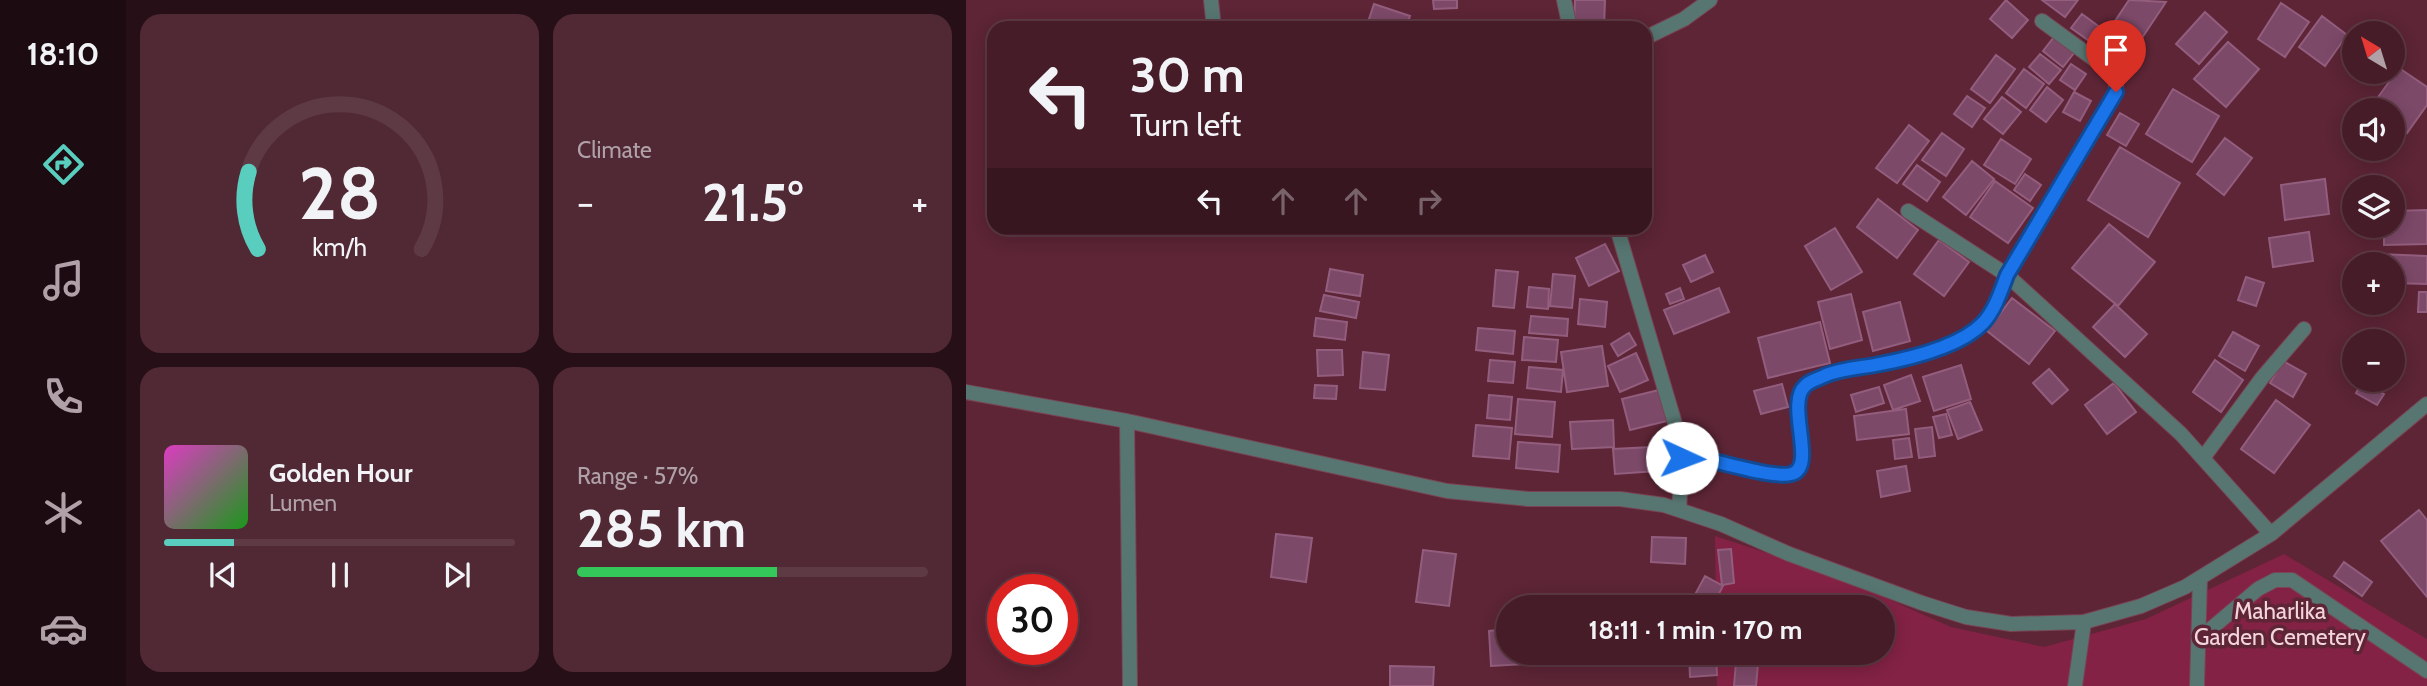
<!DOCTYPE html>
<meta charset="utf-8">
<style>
:root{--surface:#461c28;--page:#502934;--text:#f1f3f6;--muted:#b0a1a8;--line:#5e3a45;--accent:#59cebf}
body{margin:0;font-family:Cabin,sans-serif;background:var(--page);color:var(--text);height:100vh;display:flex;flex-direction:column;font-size:26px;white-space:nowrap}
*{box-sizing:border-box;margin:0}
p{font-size:23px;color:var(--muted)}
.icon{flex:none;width:38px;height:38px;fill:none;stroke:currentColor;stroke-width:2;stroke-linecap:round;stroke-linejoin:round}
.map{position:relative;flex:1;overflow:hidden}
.details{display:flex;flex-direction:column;gap:14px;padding:14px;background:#260f16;width:840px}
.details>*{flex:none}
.guide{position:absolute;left:21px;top:21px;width:665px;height:214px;border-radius:21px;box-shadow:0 4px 18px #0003,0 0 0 2px var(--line);background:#461c28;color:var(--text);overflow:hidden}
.needle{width:46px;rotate:322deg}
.controls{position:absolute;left:1376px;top:21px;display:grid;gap:14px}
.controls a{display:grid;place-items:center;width:63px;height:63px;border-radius:50%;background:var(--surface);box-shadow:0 4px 18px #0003,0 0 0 2px var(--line);font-size:35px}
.speed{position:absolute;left:21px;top:574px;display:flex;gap:14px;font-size:35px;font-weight:700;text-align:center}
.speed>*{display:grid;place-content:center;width:91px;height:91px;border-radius:50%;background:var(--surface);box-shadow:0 4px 18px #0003,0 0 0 2px var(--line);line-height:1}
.speed .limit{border:10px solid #d22;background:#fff;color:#111}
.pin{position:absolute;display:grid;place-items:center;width:60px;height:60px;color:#fff;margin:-72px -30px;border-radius:50% 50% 50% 0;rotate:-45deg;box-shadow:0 0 7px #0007}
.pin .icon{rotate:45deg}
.me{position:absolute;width:77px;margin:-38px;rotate:92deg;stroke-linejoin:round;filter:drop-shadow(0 0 5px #0008)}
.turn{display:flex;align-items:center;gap:24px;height:147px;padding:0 28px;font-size:32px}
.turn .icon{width:91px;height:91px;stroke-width:2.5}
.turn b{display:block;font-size:49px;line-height:60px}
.lanes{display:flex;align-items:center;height:66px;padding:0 28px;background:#0003;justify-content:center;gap:35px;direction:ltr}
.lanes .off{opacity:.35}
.big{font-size:52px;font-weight:800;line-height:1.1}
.details .card{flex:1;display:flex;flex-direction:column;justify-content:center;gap:10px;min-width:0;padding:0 24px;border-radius:21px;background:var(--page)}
.details .dial{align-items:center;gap:0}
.dial svg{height:182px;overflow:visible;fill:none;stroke:var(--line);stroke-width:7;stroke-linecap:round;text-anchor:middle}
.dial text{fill:var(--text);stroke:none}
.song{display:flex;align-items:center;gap:21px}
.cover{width:84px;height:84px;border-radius:10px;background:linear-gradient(135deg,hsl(310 70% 55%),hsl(120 70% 35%))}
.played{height:7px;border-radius:4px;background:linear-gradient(90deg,var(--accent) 20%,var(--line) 20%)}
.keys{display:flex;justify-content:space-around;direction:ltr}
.heat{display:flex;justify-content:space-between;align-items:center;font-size:38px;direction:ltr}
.charge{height:10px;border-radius:5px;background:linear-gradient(90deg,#34c759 57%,var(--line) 0)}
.details .tiles{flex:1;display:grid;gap:14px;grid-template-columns:repeat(2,1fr)}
.trip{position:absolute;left:530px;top:595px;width:399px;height:70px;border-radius:35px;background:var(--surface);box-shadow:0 4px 18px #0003,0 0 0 2px var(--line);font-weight:800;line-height:70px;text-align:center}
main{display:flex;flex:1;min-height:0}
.tab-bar{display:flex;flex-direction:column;width:126px;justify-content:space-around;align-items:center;background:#1c0b10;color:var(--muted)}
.tab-bar .icon{width:49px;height:49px}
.tab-bar .on{color:var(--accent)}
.tab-bar b{font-size:32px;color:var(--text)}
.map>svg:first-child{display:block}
.green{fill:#832244}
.building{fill:#7d4969;stroke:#935d7d;stroke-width:2}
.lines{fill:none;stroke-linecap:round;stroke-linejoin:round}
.service-casing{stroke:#794454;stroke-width:16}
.minor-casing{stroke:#794454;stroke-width:16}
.service{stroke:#577671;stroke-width:14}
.minor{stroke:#577671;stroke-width:14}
.route-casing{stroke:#114b97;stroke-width:18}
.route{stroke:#1a73e8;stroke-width:12}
.labels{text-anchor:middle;stroke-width:7;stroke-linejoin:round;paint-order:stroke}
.park-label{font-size:23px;fill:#f3d5db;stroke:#5d2536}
</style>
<main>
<nav class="tab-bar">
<b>18:10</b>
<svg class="icon on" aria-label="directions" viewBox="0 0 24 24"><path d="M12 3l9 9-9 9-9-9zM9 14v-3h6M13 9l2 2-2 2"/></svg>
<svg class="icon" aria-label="music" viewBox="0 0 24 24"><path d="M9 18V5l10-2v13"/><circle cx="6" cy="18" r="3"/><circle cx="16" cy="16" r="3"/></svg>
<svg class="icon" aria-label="phone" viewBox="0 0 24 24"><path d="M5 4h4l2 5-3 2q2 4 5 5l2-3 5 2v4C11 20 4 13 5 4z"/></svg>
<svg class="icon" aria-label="climate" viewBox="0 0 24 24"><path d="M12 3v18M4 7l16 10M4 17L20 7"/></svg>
<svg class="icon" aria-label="car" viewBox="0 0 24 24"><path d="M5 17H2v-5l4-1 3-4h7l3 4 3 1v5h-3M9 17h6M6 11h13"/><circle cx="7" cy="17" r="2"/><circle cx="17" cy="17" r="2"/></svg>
</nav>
<section class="details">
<div class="tiles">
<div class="card dial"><svg viewBox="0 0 100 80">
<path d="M14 69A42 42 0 1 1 86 69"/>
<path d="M14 69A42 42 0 0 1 10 35" stroke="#59cebf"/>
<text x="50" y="56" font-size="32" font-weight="700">28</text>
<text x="50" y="72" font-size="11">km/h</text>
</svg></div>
<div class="card"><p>Climate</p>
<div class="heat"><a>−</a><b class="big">21.5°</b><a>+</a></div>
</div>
<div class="card">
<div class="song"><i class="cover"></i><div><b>Golden Hour</b><p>Lumen</p></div></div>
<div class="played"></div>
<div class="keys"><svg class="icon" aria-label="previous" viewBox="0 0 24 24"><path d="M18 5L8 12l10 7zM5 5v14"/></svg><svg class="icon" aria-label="pause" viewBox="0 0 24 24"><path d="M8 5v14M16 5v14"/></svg><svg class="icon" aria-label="next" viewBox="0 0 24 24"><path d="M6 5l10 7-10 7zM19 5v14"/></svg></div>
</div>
<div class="card"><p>Range · 57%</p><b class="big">285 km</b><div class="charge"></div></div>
</div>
</section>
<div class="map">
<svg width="1461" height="686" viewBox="0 0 1461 686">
<rect width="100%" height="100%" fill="#5d2536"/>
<path class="green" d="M749,536L868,575L985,627L1078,647L1180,619L1318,554L1461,639V686H751L750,653H917V607H750Z"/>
<path class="building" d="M467,0H491V8L468,9Z
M609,0H639L638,28H608Z
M1040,0L1062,20L1046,38L1024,19Z
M1076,0H1112L1099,17Z
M1163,0L1200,2L1176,38L1149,21Z
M1315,3L1343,22L1319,57L1292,39Z
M408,4L444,16L440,28H400Z
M1239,12L1261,32L1233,64L1210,44Z
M1116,14L1139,31L1129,45L1105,28Z
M1356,16L1381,35L1359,66L1333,47Z
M1149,36L1172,53L1153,76L1131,59Z
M1088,37L1108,53L1097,67L1077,51Z
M1262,42L1293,69L1260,107L1228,79Z
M1074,54L1095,70L1083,84L1063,67Z
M1030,55L1049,69L1024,103L1005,89Z
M1105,64L1120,74L1109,90L1094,80Z
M1433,68L1461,87V105L1441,133L1426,122V110H1409L1405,107Z
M1058,69L1078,84L1060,108L1040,93Z
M1081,87L1097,100L1080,122L1064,110Z
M1207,89L1253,116L1226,162L1180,134Z
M1108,92L1125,101L1114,121L1097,112Z
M1001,96L1019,108L1006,127L988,114Z
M1036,97L1055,112L1037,134L1018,119Z
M1154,113L1173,124L1160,146L1141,135Z
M943,125L963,141L931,183L910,168Z
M976,133L998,149L980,176L956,160Z
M1259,138L1286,158L1258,195L1231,174Z
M1035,139L1065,159L1049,184L1018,165Z
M1154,147L1214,183L1182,237L1122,200Z
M1006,161L1028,179L1000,215L977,197Z
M951,165L974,182L961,201L937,184Z
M1059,174L1075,185L1064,201L1048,190Z
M1359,179L1363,214L1319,220L1315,185Z
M1029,181L1067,208L1042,243L1004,217Z
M912,199L952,230L931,258L891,227Z
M1461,210V244L1418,245V226H1426V211Z
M1143,224L1189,262L1152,306L1106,268Z
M869,228L896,272L865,290L839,246Z
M1343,232L1347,261L1307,267L1303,238Z
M973,240L1003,262L978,296L948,274Z
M639,244L653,271L623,286L610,258Z
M1413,254L1461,256V284L1426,283V264H1413Z
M739,255L747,272L725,282L717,265Z
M364,269L397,275L394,296L360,291Z
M530,270L552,272L548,308L527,306Z
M587,274L609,276L606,308L584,306Z
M1280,277L1298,283L1290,306L1272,300Z
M563,287L583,289L582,309L561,307Z
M714,288L718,299L704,304L700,294Z
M753,288L763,312L708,334L698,310Z
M1453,292H1461V312H1452Z
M885,294L896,340L864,349L852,302Z
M358,295L393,302L390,318L354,311Z
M1046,298L1089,331L1063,364L1021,331Z
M614,299L641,302L639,327L612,324Z
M934,302L944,341L907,351L897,312Z
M1149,304L1181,334L1159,357L1127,327Z
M565,316L602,319L601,336L563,333Z
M350,318L381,322L379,340L348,336Z
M854,322L864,363L802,378L792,338Z
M512,328L549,331L547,354L510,350Z
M1267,332L1293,346L1279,371L1253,356Z
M663,333L670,345L652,356L645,344Z
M558,337L592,340L590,362L556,360Z
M636,346L642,386L601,392L595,352Z
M351,350H376L377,375L352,376Z
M397,352L423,355L419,390L394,388Z
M670,353L682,380L654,392L642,366Z
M524,360L549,362L547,383L522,381Z
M1249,360L1277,380L1255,412L1227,392Z
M1317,361L1340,374L1327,397L1304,383Z
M995,365L1005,399L968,411L957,377Z
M563,367L597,370L595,392L561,388Z
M1083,369L1102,390L1086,404L1067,383Z
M945,375L954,401L927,410L918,385Z
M1396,382L1418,394L1411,405L1390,393Z
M1148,383L1170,412L1141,434L1119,405Z
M816,384L822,407L795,414L788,391Z
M349,385L371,386L370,399L348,398Z
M913,387L918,403L890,412L885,395Z
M697,389L705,420L664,430L656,399Z
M523,395L546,397L544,420L521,418Z
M552,399L589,402L586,437L549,434Z
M1310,400L1344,425L1308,473L1275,449Z
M1004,402L1016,430L992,439L981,410Z
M940,409L943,434L891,440L888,416Z
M980,414L986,435L973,438L967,417Z
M647,420L648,447L606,449L604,422Z
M510,425L546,428L543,459L507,456Z
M966,427L969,456L953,458L949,429Z
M943,438L946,457L929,459L927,440Z
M552,442L594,445L592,472L550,468Z
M705,446L706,470L649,474L647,449Z
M940,466L944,491L915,497L911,471Z
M1453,510L1461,520V597L1415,541Z
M310,534L346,538L340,582L305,577Z
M686,537L720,538L719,564L685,562Z
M765,549L768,583L756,585L752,550Z
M457,550L490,554L483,606L450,602Z
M1378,562L1406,582L1396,596L1368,576Z
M739,576L757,586L746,607H734L725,602Z
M542,629V653H561L562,664L525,666L523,631Z
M723,653H750L751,675L724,677Z
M770,662L792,664L790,686H768Z
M424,666L468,667L467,686H424Z"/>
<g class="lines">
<defs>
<path id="service" d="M679,38L718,19L744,0
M1234,638L1292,589L1309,580H1326L1461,671
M1109,686L1118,622
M1231,686L1234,578"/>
<path id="minor" d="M245,0L248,28
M598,0L604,28
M942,211L1041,275L1215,434L1305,534
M651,228L710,427L716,458L713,510
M0,392L161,421L481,491L562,499H654L698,505L755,524L823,554L956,603L1000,617L1045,624L1118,622L1175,606L1219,587L1305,534L1461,404
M161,421L164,686
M715,454C741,457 803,479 825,474C852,468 819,404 839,386C843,381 852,379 858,376C873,369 892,368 909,365C942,359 994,347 1017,323C1029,310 1035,291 1041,275L1150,92V82L1147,73L1076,21
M1237,458L1296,378L1338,329"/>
</defs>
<use href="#service" class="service-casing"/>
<use href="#minor" class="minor-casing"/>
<use href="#service" class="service"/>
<use href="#minor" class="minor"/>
</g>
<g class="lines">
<defs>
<path id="route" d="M716,458L715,454C741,457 804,479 825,474C852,468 819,404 839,386C843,381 852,379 858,376C873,369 892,368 909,365C942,359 994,347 1017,323C1029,310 1035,291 1041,275L1150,92"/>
</defs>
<use href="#route" class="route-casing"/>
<use href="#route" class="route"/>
</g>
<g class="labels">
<g class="park-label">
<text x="1314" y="619">Maharlika<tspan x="1314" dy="26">Garden Cemetery</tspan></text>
</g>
</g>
</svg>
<div class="controls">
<a><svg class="needle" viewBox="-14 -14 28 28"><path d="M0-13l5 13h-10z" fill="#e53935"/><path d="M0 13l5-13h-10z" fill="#b0a1a8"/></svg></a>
<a><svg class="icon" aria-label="sound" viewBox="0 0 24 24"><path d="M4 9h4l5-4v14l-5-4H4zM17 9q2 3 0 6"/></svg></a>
<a><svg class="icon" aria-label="layers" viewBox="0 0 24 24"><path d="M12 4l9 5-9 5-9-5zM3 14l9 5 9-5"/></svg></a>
<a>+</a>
<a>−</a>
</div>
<div class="speed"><div class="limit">30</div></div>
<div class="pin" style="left:1150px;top:92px;background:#d93025"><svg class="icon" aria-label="arrive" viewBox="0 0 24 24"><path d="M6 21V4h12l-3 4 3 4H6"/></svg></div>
<svg class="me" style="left:716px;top:458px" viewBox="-20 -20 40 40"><circle r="19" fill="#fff"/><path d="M0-13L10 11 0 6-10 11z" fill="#1a73e8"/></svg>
<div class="trip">18:11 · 1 min · 170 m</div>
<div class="guide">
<div class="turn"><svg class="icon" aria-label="left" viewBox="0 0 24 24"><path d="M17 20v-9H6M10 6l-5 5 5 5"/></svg><div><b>30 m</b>Turn left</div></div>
<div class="lanes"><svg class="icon" aria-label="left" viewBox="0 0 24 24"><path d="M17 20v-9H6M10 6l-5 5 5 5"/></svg><svg class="icon off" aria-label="ahead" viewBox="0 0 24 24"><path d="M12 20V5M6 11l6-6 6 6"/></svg><svg class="icon off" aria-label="ahead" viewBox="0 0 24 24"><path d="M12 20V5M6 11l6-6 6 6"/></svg><svg class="icon off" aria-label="right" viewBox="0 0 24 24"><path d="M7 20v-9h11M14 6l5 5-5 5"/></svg></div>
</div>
</div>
</main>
